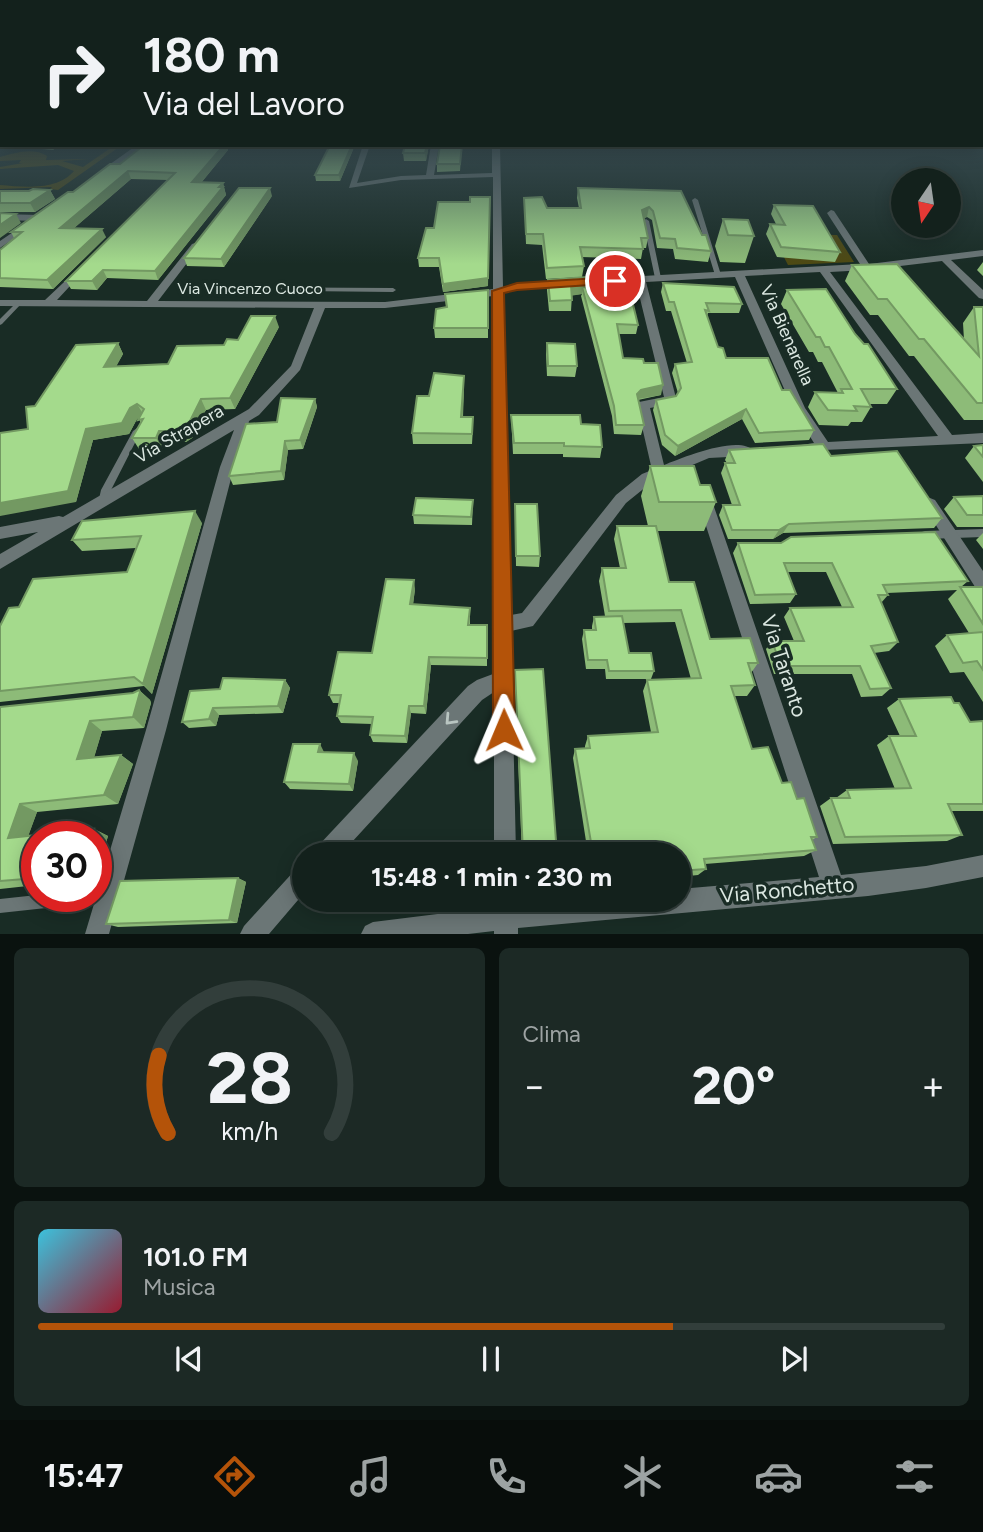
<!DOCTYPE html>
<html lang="it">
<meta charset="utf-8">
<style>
:root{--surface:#13211c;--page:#1c2925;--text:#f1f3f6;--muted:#9da3a3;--line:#323e3b;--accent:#b45309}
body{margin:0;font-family:Figtree,sans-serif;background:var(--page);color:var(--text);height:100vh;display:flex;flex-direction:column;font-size:26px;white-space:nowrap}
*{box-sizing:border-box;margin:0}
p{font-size:23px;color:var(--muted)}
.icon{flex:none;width:38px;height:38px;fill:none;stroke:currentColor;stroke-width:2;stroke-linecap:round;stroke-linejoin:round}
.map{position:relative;height:934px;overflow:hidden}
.side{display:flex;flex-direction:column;gap:14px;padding:14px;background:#0a120f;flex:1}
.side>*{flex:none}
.banner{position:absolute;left:0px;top:0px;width:984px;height:147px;box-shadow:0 4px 18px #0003,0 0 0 2px var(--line);background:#13211c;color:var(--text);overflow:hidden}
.needle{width:46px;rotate:193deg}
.buttons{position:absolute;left:891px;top:168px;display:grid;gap:14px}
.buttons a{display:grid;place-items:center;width:70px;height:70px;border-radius:50%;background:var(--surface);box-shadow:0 4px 18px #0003,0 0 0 2px var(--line);font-size:35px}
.speed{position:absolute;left:21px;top:821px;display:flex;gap:14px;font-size:35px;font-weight:700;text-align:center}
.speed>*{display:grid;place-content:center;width:91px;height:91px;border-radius:50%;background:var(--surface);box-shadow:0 4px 18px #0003,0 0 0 2px var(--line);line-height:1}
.speed .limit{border:10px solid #d22;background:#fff;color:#111}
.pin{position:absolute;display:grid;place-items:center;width:60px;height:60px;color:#fff;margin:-30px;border:4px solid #fff;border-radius:50%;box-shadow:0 2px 7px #0007}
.me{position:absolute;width:77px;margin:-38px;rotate:359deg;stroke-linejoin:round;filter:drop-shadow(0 0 5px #0008)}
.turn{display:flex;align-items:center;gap:24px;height:147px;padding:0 28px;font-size:32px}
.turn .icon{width:91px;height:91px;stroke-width:2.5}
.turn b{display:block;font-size:49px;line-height:60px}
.big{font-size:52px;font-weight:700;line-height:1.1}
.side .tile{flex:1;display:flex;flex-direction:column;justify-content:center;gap:10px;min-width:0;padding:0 24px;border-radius:10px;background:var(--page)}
.side .dial{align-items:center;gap:0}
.dial svg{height:182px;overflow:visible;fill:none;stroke:var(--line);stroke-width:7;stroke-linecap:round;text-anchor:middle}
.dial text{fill:var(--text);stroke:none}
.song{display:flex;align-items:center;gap:21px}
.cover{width:84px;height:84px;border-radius:10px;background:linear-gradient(135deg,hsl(190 70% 55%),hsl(350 70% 35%))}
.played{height:7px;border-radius:4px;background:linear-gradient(90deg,var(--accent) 70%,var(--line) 70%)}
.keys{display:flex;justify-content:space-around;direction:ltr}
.heat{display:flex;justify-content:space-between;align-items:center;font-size:38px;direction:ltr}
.side .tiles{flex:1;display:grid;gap:14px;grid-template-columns:1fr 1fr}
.tile:last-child{grid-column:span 2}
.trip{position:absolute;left:292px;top:842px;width:399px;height:70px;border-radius:35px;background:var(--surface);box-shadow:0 4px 18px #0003,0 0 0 2px var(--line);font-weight:700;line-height:70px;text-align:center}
.menu{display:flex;height:112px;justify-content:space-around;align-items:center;background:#080d0b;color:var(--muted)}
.menu .icon{width:49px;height:49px}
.menu .on{color:var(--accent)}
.menu b{font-size:32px;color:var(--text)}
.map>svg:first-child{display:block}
.green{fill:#4d4913}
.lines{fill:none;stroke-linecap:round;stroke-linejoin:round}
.lane{fill:#6b7676;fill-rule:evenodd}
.street{fill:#6b7676;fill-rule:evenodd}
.wall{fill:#8dbb78}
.shaded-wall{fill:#739962}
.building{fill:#a4da8c;stroke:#739962;stroke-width:2}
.oneway{stroke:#b9c5c1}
.route{fill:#b45309;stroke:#753606;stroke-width:2}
.labels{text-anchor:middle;stroke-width:7;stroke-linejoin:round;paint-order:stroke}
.far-street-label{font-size:16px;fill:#dbe7e1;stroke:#192c25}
.street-label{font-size:18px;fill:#dbe7e1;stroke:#192c25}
.near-street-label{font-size:21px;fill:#dbe7e1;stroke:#192c25}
</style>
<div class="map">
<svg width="983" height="934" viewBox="0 0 983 934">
<rect width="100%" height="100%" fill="#192c25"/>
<path class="green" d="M115,145H122L58,190L50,189L52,187L0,189V185C24,187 57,191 74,171L58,165L0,169V167L23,163H19L21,160L0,161V157C15,153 33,147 47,156L46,160L89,159L62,161L83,167Z
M772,234L837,235L854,262L788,265Z"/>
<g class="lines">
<path class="lane" d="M695,198L698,200L721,275L720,276L715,275L692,200Z
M646,219L649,221L661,278L658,280L655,278L643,221Z
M214,287L393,288L396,290L393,292L212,290L211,289Z
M19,301L21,302V304L2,324L0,325V319L17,302Z
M137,428L141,431L111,490L107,501H101L99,499L101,490L133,431Z
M983,529V537L925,539L922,538L920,535L922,532L925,531Z
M37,895V896L90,897L88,902L83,904L0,913V899Z"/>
<path class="street" d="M0,141L4,145L0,147Z
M137,145H145L105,176H99V172Z
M363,145H370L357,183L401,176L426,175L431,145H439L434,175L492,173V145H500L503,287L517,283L860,264L827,213L831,210L834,211L869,264L983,250V256L951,260L983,290V299L979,298L942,261L867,270L830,272L952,435L983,433V443L801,451L799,448L801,445L814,443L793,409L735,277L646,282L676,398L671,404L650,408L664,465C682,458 739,434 754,451L747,456L709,458L652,482L626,503L533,626L511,631L516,854H494V692L482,700L341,854H315L318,846L468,686L477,680L493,674V296L385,308H325L300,370L259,415L249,421L246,438L234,467L166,730L109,934H85L146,730L220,467L234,430L0,569V554L38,532L0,539V527L59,516L63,517L249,409L291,366L314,308L0,306V300H45L80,267L83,268V272L57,300L147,301L192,244L195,243L200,246L158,301L385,302L493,289V177L401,180L349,188ZM820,272L938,436L828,442L805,408L745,276ZM636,282L664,397L639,402L637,405L652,470L642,474L616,495L522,613L511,615L503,293L517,289Z
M0,214L39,215L43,218L39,221L0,220Z
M25,224L32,226L0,248V241Z
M705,495L710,497L712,501L841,875L926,866L983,855V877L926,888L868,896L518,928V934H494V931L468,934H361L365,926L373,922L494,907L495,900H517L518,904L563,900H679V889L819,877L698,501L700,497Z
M930,498L935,500L983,571V592L977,590L925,508L923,504L925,500Z
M304,866V893L269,934H240L244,926L296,869Z"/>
</g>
<path class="wall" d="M29,145H59L53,150L31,148Z
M224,145H227L228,150L201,183H223L226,195L158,280L107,278L97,290L71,289L66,281L168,180L131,179L74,228L106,237L53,289L0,287V250L14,238L11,232L120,164Z
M330,145H355L340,181H316L315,175Z
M405,145H429L426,161H404L403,153Z
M440,145H462L460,171L437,172V164Z
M578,188L681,191L702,235L711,251L708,262L675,259L673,249L657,248L652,220L647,217L644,218L648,238L646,248H643L641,259L582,257L584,266L582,277L546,279L542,245L526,244L524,198L547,208H579L577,198Z
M50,190L55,199L35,212H0V191H29Z
M272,196L224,267L187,266L184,258Z
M774,205L840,252L835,262L777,257L766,234L770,224H776L771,214Z
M723,219L754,236L745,263L720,262L715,246Z
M426,228L488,286L443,292L439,267H419L418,258Z
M983,262V276L977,270Z
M852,265L964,340L963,323L974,307H983V420H964L914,356H909L878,315H870L845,281Z
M548,280L587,283V287L638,325L636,334H619L623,358L644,363L661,395L638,400L644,425L641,435L614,434L612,416L581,296L582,294L572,295L571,311H549L547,290Z
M663,283L742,304L739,313H708L707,316L718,347L726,358L782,390L814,430L809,440L755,443L742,419L675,456L662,445L653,410L656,400L676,396L678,393L672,373L675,364L687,363L671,311H666L661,292Z
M488,290V338H435L434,328L446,307L445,294Z
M787,290L855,334L897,389L887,404H870L871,407L862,422H851L848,426L819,425L808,407L815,392L838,393L822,362H818L813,352H809L781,304Z
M279,327L235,409L206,410L192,438L186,442H165L162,449H139L132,438L140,424V417L137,419L129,434L93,440L76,502L28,429L35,406L118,343L123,354L116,366L168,364Z
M547,343L577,366L575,377L547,376L546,354Z
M464,386L463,417L473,427L472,444H413L412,433L429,396Z
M315,399L317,407L303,449L288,450L284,480L233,485L229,476L277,422Z
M511,415L581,424L602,447L600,458L563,457V454H513Z
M983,445V482L965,458L974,446Z
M729,450L831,456L942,518L934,528L783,533L773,539H728L719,515L723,505H732L721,473L725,463H727L725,460Z
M650,466L700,485L716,502L704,531H657L669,582L710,639L758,663L751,673L755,685L747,696H734L752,749L782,783L797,799L817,837L812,840L816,850L804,856L705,864L706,869L698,875L679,877V854H588L573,758L575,749H585V746L588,736L651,732L643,691L647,680L691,679L675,622L623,623L629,653L654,671L651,679H606L605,669H586L582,639L584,630H592V626L594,617L605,616L599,581L602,568H620L614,539L617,526H648L641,496Z
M983,496V527H957L944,509L954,497Z
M473,500L472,525L414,524L413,515Z
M515,504L540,556L539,567L516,566Z
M202,523L152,694L144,686L0,702V626L19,607L127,572L136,548L82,551L72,540Z
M983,533V549L976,540Z
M738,543L968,581L961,587H983V702L964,672L950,673L935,646L947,635L969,633L948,599L957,590L887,593L888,595L881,603L898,642L889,651L874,653L891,688L882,696L861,697L852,674H774L766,649L772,641H794L784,617L790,608L842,607L826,572H788L796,594L790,603L750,604L733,553Z
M415,589L413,604L470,617V625H487V666L431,665L426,714L411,713L407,743L373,742L370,735L372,724L341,723L337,716L339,703H333L329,695L372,653Z
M515,670L557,854H522L515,681Z
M285,680L290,688L283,713L219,715L216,726L189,728L182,722L220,689Z
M139,690L150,700L151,703L144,728L102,731L94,757L121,755L133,764L118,804L37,812L28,836L94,829L108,836L96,876V836H37V885L0,889V707L133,693Z
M899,699L954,703L970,722L983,721V811H951L962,835L947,841L833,844L820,806L831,798H836L847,790L895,789L877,745L889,736H900L887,708Z
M324,752L358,761L353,791L290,789L284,782Z
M238,878L246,882L237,923L118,927L106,924Z"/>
<path class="shaded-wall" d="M51,145H59L53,150Z
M224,145H227L228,150L195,190L192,182Z
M352,145H355L340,181L339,175Z
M427,145H429L426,161L425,153Z
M128,171L131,179L65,236L60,228Z
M223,183L226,195L158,280L155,271Z
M270,188L272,196L224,267L221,259Z
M50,190L55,199L35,212L30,203Z
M490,197L488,286L443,292V284Z
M649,207L647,217L641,220L642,210Z
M16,214L21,223L0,238V225Z
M102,229L106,237L53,289L47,280Z
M103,270L107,278L97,290L92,281Z
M587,283L586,293L582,287V294L570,296L571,285Z
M275,316L279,327L235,409L230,398Z
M118,343L123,354L110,378L104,367Z
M464,376V386L462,428L461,417Z
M663,385L661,395L638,399L637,394L641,390Z
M201,399L206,410L192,438L186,442L181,431Z
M315,399L317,407L303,449L300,440Z
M137,404L143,414L137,419L129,434L93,440L76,502L0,516V503L86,429L130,408Z
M746,409L742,419L675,456L678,446Z
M159,431L165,442L162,449L156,438Z
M285,441L288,450L284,480L281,471Z
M195,511L202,523L152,694L143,684Z
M789,524L783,533L773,539L779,530Z
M414,580L415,589L412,613L410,604Z
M429,657L431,665L426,714L424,706Z
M285,680L290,688L283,713L278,706Z
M139,690L150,700L151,703L144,728L133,717Z
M409,706L411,713L407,743L405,736Z
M213,708L219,715L216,726L209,719Z
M90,721L102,731L91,768L77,759Z
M320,744L324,752H318Z
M354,753L358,761L353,791L349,784Z
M121,755L133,764L118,804L104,795Z
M20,804L37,812L25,845L8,838Z
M94,829L108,836L96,876V836H92Z
M238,878L246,882L237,923L229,920Z"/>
<path class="building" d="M144,145H224L192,182L223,183L219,187H223L155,271L103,270L92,281H66L175,173L128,171L60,228L102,229L47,280L0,278V250L22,232H11L68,192H73L110,164H120Z
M330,145H352L339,175H315Z
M405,145H427L425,153H403Z
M440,145H462L460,164H437Z
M239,188H270L221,259L184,258Z
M578,188L681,191L702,235H706L711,251L677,248L675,239L660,238L653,211L649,207L642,210L648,238H641L643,249L580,247L584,266L547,268L543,234H526L524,198L542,197L547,208H581Z
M33,189L50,190L30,203H0V191H29Z
M470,197H490L488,278L443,284L439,258H418L426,228H434L438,202H470Z
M774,205L813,206L840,252L781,247L770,224L785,225Z
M0,213L16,214L0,225Z
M723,219L748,220L754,236L728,235Z
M897,264L979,356L974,307H983V403H977L924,339H919L887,299H878L852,265Z
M586,277L587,283L571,285L572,300L550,301L548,280Z
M663,283L734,287L742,304L706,303L709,311L705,310L718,347L723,348L726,358H768L782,390H790L814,430L759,433L746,409L678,446L665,435L656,400L676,396L681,388L675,364L692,362L674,302H669Z
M582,287L629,288L638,325L617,324L623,358L643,359L644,363H658L663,385L641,390L637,394L644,425H616L614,406Z
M826,289L855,334L864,344H868L897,389H861L871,407L854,406L857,411L828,410L815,392L843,393L841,389H852L829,347H825L820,337H816L787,290Z
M488,290V328H434L436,309L447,307L445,294Z
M251,316H275L230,398L201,399L187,427L181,431H159L156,438H132L143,419L138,420L144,409L137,404L130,408L122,423L86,429L68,491L0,503V433L28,429L26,407L35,406L76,345L118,343L104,367L168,364L177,346L224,345L227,339L238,340Z
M547,343L575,344L577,366H548Z
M434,373L464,376L461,417H473L472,434L412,433L417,396H429Z
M281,398L315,399L300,440L285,441L281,471L229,476L246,424L277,422Z
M511,415H580L581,424L600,425L602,447L564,446V443H514Z
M823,444L831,456L897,451L942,518L789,524L779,530H732L723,505H740L725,463H735L729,450Z
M983,445V457L974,446Z
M650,466H694L700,485H710L716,502H659Z
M983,496V515H967L954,497Z
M416,498L473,500L471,517L413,515Z
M515,504H537L540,556H516Z
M195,511L143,684L134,677L0,691V626L9,608L19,607L33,579L127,572L141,536L72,540L82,521Z
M617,526H656L669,582H694L710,639L750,638L758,663H748L755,685L731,686L752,749L768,747L782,783L791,782L797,799L804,798L817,837H811L816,850L704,859L706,869L679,871V854H593L575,749L590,748L588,736L658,732L647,680L701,678L681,610L609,611L602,568H626Z
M935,532L968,581L883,585L888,595H878L898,642L871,646L891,688L870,689L860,666H781L772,641H804L790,608L853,607L832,563H784L796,594L755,595L738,543H781L791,537Z
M386,579L414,580L410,604L470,608L468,625H487V658L429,657L424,706H409L405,736L370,735L373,717L337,716L341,695H329L338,652L372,653Z
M960,587H983V624Z
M622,616L629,653H651L654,671H609L607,660H588L584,630H596L594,617Z
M983,632V670L977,661L963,663L947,635Z
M543,669L557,854H523L515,670Z
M223,678L285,680L278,706L213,708L209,719L182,722L190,691L220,689Z
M139,690L140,692L133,717L90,721L77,759L121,755L104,795L20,804L8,838L94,829L92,836H37V878L0,881V707L133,693Z
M951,697L954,703H959L970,722L983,721V804H948L962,835L845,837L831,798H850L847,790L911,788L889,736H916L899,699Z
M293,744H320L318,752L354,753L349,784L284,782Z
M238,878L229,920L106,924L120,881Z"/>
<defs><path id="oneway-chevron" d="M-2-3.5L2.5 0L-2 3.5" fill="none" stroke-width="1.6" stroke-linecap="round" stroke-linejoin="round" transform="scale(1.75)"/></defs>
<use class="oneway" href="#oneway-chevron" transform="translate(450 720) rotate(133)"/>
<linearGradient id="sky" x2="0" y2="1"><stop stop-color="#0e1814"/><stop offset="0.5" stop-color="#384b51"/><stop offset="1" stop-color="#384b51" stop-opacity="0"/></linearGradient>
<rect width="983" height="264" fill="url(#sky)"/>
<path class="route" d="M615,277L620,281L619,283L517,290L504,293L515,730L512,738L504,741L496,738L493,730L492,291L517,283Z"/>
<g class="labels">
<g class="far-street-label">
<text x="250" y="294">Via Vincenzo Cuoco</text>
</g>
<g class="street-label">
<text transform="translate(787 335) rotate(66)" y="6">Via Bienarella</text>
<text transform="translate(179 434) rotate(-30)" y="6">Via Strapera</text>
</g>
<g class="near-street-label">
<text transform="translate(784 666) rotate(72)" y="7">Via Taranto</text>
<text transform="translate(787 890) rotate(-5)" y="7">Via Ronchetto</text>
</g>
</g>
</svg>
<div class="buttons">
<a><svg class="needle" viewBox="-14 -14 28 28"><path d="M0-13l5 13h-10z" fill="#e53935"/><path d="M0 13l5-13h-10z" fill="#9da3a3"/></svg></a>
</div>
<div class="speed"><div class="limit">30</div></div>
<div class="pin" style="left:615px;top:281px;background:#d93025"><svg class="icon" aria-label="arrive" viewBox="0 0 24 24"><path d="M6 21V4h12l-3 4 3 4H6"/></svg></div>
<svg class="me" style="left:504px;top:730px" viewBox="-20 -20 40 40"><path d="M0-17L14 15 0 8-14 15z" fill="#b45309" stroke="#fff" stroke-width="4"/></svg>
<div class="trip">15:48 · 1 min · 230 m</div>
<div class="banner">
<div class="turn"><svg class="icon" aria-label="right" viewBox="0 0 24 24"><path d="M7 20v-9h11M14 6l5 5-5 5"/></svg><div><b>180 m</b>Via del Lavoro</div></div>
</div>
</div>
<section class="side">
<div class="tiles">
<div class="tile dial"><svg viewBox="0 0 100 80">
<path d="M14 69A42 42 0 1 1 86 69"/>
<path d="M14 69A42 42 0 0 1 10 35" stroke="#b45309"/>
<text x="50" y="56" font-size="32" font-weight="700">28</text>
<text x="50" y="72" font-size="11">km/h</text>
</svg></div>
<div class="tile"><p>Clima</p>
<div class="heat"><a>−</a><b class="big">20°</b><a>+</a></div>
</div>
<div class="tile">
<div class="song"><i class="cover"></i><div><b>101.0 FM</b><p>Musica</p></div></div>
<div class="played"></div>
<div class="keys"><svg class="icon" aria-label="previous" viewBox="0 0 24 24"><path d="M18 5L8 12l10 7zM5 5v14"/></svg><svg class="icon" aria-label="pause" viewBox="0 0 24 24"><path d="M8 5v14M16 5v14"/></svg><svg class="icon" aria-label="next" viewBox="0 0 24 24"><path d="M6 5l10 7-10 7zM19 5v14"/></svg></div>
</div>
</div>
</section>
<nav class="menu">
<b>15:47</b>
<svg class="icon on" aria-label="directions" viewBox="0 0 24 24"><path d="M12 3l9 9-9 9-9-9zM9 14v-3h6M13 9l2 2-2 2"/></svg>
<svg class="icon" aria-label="music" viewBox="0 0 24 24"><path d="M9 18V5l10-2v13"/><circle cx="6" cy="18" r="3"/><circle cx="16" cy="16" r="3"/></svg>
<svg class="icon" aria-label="phone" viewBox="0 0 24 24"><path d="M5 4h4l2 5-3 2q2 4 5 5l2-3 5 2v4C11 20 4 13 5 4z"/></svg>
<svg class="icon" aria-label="climate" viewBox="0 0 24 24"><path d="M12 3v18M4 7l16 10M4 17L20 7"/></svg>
<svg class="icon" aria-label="car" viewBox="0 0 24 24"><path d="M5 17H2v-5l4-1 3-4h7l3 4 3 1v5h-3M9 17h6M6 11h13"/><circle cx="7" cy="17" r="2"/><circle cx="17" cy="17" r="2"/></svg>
<svg class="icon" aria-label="filters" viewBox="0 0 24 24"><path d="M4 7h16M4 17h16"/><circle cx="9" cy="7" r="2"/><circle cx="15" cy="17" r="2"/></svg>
</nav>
